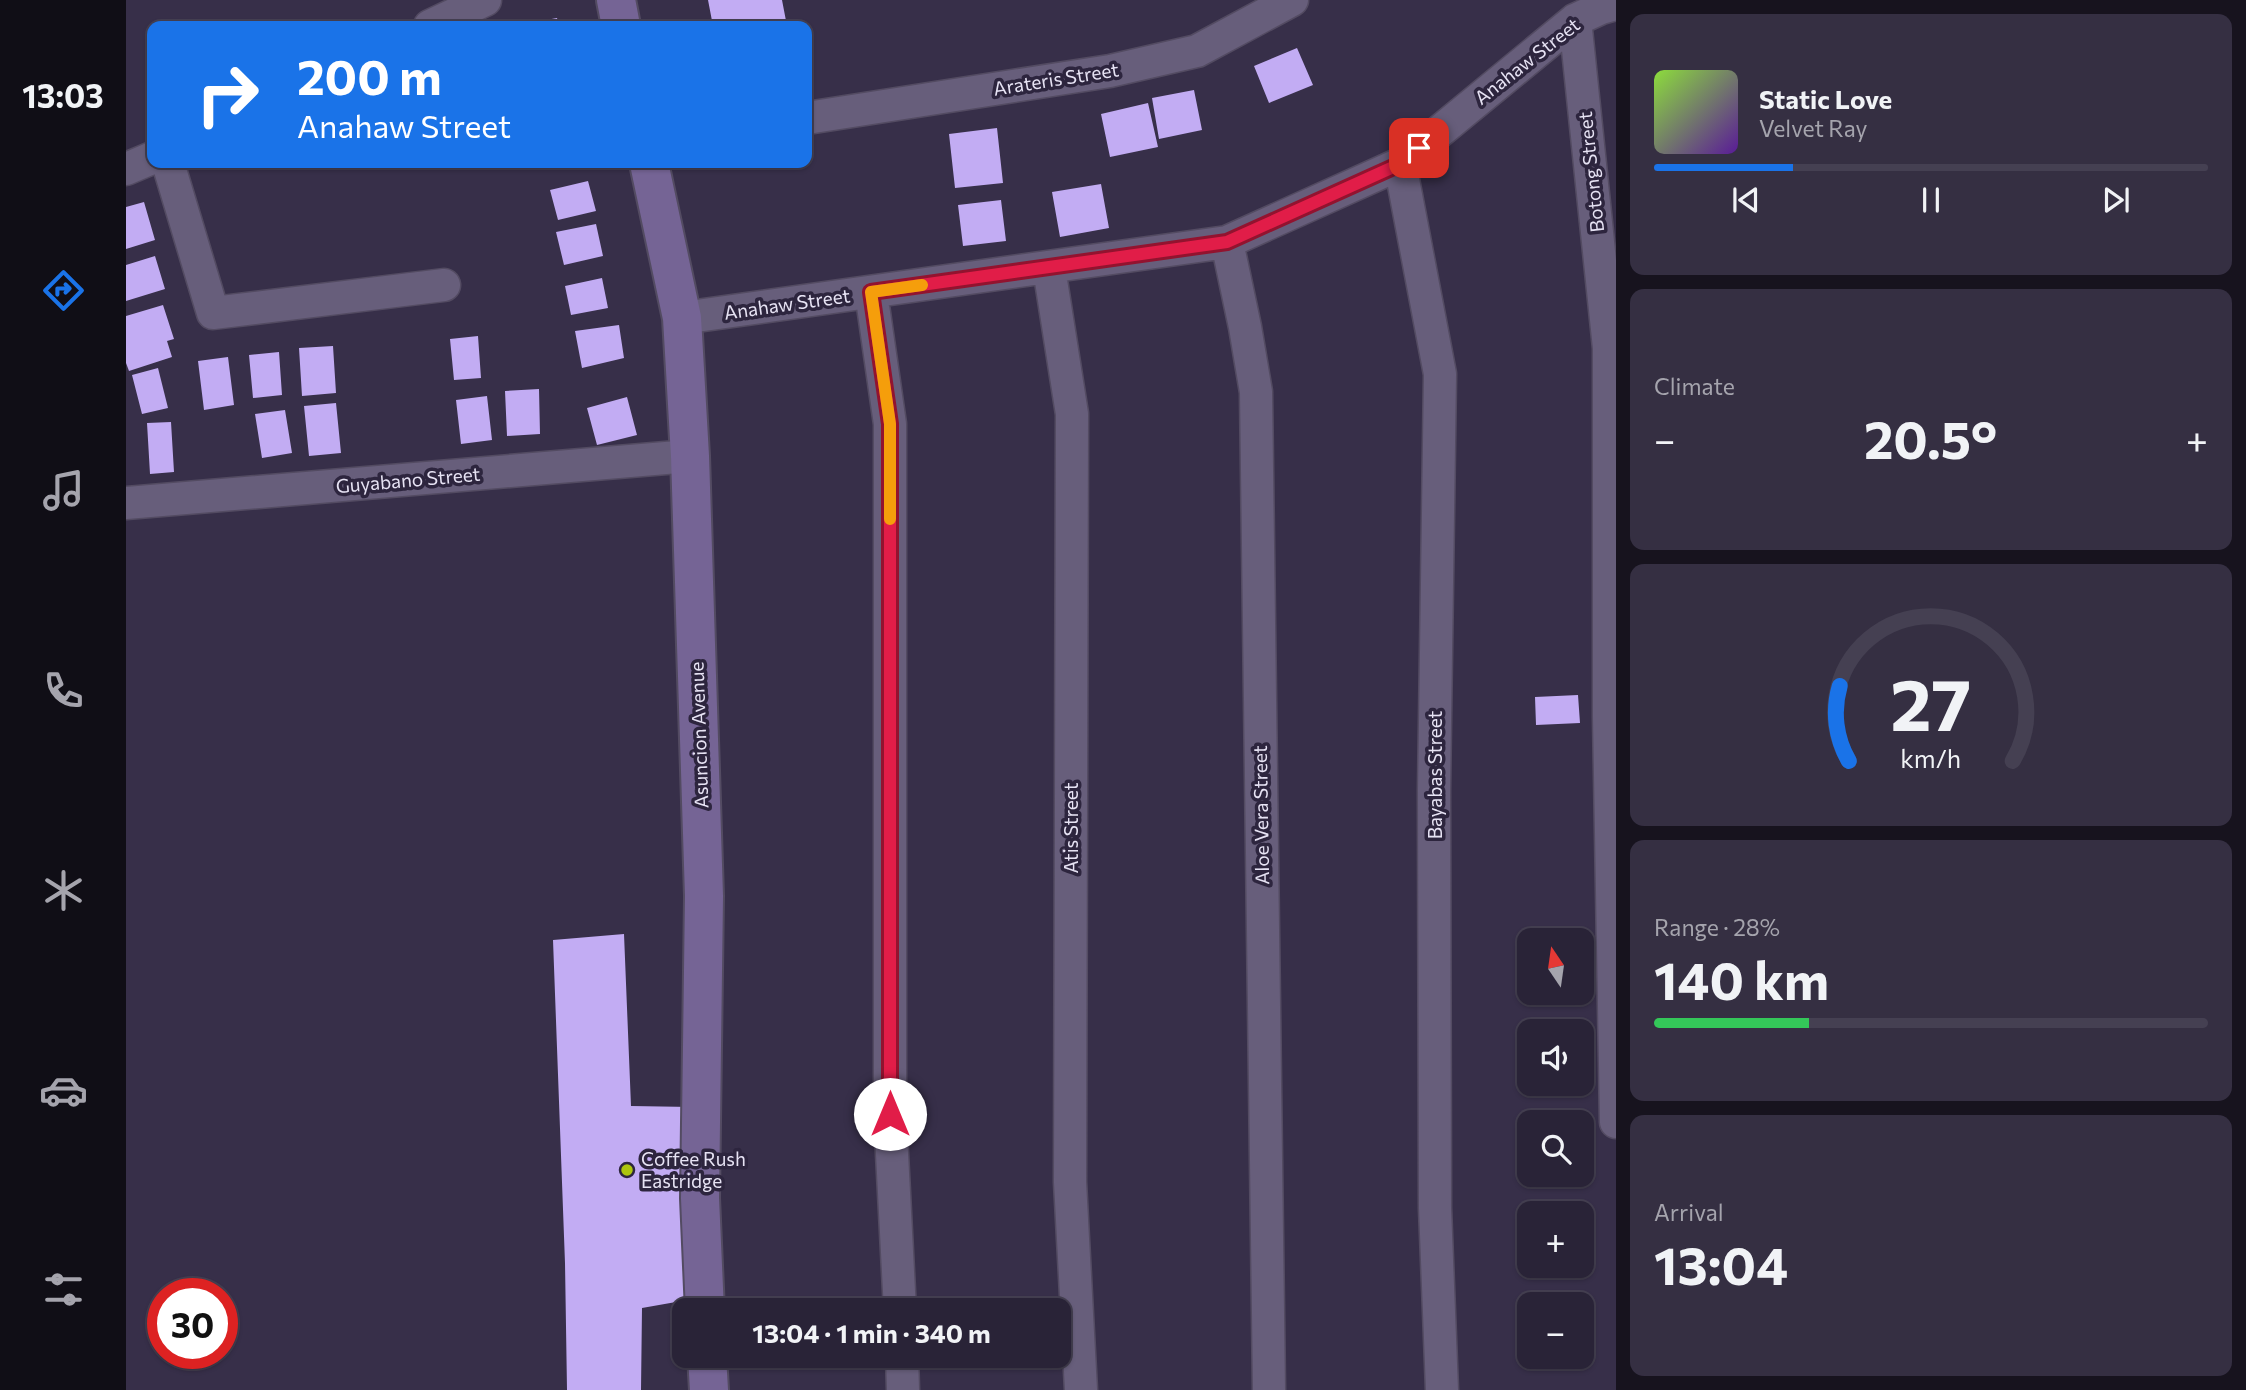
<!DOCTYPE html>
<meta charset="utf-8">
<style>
:root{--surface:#292337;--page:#352f42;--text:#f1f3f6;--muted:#a5a4ad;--line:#454052;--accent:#1a73e8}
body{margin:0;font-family:Commissioner,sans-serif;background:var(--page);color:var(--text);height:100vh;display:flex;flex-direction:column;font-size:26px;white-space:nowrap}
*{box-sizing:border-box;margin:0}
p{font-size:23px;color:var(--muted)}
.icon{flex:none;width:38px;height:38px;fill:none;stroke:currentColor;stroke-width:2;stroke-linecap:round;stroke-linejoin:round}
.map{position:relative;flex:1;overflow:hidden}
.panel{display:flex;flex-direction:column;gap:14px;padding:14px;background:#17131e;width:630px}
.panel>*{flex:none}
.top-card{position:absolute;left:21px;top:21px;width:665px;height:147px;border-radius:14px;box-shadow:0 2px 5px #0004,0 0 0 2px var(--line);background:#1a73e8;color:#fff;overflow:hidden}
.needle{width:46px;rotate:347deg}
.fabs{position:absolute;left:1391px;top:928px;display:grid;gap:14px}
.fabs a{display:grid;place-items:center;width:77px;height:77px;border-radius:14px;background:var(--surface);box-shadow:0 2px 5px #0004,0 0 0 2px var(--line);font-size:35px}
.speed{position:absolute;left:21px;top:1278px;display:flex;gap:14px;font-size:35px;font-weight:700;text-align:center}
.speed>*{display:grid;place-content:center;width:91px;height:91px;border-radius:50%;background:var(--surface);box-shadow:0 2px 5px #0004,0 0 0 2px var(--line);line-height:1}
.speed .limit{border:10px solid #d22;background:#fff;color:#111}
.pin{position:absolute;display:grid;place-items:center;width:60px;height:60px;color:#fff;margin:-30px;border-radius:14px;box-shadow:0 4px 10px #0006}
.me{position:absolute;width:77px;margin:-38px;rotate:0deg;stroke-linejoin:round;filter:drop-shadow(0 0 5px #0008)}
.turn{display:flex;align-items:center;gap:24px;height:147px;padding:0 35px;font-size:32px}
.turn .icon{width:91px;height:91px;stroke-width:2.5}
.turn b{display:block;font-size:49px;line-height:60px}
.big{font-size:52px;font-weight:700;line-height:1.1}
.panel .card{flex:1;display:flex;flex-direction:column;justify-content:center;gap:10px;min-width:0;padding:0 24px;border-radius:14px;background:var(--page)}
.panel .dial{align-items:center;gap:0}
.dial svg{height:182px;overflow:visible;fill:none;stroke:var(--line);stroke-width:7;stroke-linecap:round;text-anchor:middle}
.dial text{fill:var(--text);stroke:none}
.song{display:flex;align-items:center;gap:21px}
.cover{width:84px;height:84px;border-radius:10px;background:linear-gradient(135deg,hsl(90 70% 55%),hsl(270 70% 35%))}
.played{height:7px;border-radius:4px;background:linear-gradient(90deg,var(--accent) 25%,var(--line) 25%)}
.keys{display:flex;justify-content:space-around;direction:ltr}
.heat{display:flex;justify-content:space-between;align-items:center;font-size:38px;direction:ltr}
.charge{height:10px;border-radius:5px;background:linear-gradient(90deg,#34c759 28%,var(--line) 0)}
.trip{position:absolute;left:546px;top:1298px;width:399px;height:70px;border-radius:14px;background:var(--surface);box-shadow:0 2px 5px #0004,0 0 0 2px var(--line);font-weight:700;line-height:70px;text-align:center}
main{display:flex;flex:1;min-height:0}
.tab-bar{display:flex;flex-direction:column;width:126px;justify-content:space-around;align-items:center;background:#100e16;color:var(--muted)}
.tab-bar .icon{width:49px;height:49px}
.tab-bar .on{color:var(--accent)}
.tab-bar b{font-size:32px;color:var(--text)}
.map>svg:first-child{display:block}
.building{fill:#c2acf3}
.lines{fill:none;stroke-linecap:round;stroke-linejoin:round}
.street-casing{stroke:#534b62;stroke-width:35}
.secondary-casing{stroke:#534b62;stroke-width:42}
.street{stroke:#675e7b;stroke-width:32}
.secondary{stroke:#756495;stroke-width:38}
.route-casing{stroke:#92132f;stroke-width:18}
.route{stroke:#e11d48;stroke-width:12}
.slow{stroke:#f59e0b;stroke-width:12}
.poi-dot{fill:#adc60f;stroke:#2d253e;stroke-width:2.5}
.labels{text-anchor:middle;stroke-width:7;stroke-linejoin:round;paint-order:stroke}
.street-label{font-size:19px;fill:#e7e3f4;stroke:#2d253e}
.poi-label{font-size:19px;fill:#e7e3f4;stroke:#2d253e;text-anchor:start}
</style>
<main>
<nav class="tab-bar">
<b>13:03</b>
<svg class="icon on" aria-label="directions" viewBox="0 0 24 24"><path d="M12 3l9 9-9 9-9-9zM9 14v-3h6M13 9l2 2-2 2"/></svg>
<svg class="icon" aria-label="music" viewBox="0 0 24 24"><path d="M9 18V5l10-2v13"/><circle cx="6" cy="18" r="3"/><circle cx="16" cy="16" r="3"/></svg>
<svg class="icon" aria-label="phone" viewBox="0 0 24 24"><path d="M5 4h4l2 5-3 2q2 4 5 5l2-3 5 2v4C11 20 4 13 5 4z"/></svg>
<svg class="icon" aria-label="climate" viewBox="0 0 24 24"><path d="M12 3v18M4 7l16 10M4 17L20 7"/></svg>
<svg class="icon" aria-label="car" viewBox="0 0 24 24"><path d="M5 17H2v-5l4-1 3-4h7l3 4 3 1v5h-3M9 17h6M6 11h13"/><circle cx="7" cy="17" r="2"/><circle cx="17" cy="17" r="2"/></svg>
<svg class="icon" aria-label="filters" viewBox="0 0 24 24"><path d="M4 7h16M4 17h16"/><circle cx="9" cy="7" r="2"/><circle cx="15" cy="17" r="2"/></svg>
</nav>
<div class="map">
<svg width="1490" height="1390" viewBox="0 0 1490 1390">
<rect width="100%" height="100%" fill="#372f49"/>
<path class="building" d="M582,0H656L661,26H587Z
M431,18L433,26H393V25Z
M1171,48L1187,85L1143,103L1128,66Z
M1068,90L1076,130L1033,139L1026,98Z
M1022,103L1032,147L984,157L975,114Z
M871,128L877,183L829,188L823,134Z
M427,163H453L454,164L428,169Z
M462,181L470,211L432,220L424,190Z
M975,184L983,228L934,237L926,192Z
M875,200L880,241L837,246L832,205Z
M18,202L29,240L0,249V207Z
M470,224L477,256L438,265L430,232Z
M29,256L39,289L0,301V265Z
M476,278L482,308L445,315L439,286Z
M37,305L48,339L41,341L46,357L3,371L0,363V316Z
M493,325L498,358L456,368L449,331Z
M352,336L355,378L328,380L324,339Z
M207,346L210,393L176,396L173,348Z
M153,352L156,395L127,398L123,355Z
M102,357L108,405L78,410L72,361Z
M32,368L42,408L16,414L6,375Z
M413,389L414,434L381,436L379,391Z
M361,396L366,440L335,444L330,400Z
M501,397L511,435L471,445L461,408Z
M210,403L215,453L183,456L178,406Z
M159,410L166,453L136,458L129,414Z
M45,422L48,472L24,474L21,423Z
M1452,695L1454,723L1410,725L1409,697Z
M498,934L505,1106L566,1107L567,1299L516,1308L515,1390H441L439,1263L427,940Z"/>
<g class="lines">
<defs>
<path id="street" d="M1449,20L1483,348V717L1490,1122
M304,26L359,0
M681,118L984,71L1071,51L1166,0
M42,163L87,313L318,285
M1274,164L1314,374L1308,791L1309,1208L1316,1390
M0,169L26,158
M1101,242L1119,327L1130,392L1143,1390
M923,268L946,414L944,1182L955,1390
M745,292L764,424V1114L774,1311
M556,318L1101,242L1274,164L1449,20L1475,8L1490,4
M0,503L564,456
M776,1356L777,1390"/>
<path id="secondary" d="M490,0L495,26
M523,163L556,318L564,456L578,896L574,1198L579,1311
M581,1356L583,1390"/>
</defs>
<use href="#street" class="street-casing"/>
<use href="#secondary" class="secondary-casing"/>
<use href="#street" class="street"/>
<use href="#secondary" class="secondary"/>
</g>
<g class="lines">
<defs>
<path id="route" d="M764,1114V424L745,292L1101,242L1274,164L1293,148"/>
</defs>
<use href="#route" class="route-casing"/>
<use href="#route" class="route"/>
<path class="slow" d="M764,519V424L745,292L796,285"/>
</g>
<circle class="poi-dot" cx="501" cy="1170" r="7"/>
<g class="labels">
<g class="street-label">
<text transform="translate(1401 61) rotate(-38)" y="7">Anahaw Street</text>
<text transform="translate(930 79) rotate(-9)" y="7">Arateris Street</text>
<text transform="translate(1465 172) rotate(-96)" y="7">Botong Street</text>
<text transform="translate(661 304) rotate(-8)" y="7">Anahaw Street</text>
<text transform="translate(282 480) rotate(-5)" y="7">Guyabano Street</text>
<text transform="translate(573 735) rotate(-92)" y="7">Asuncion Avenue</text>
<text transform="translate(1309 775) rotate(-90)" y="7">Bayabas Street</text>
<text transform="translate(1135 815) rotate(-91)" y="7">Aloe Vera Street</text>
<text transform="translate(945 828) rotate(-90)" y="7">Atis Street</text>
</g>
<g class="poi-label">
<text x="515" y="1166">Coffee Rush<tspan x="515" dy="22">Eastridge</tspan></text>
</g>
</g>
</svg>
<div class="fabs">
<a><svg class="needle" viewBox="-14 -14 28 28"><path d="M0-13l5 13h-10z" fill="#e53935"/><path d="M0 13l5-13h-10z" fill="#a5a4ad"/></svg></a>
<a><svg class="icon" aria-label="sound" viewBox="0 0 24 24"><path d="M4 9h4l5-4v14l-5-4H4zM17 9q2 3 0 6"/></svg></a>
<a><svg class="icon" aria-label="search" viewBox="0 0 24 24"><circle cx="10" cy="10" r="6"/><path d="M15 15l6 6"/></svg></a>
<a>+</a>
<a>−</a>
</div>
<div class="speed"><div class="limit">30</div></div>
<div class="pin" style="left:1293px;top:148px;background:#d93025"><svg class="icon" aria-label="arrive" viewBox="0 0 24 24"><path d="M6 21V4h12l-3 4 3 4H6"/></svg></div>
<svg class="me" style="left:764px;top:1114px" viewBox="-20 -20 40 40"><circle r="19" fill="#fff"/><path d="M0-13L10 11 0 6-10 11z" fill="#e11d48"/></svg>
<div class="trip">13:04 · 1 min · 340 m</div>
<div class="top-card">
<div class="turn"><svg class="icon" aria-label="right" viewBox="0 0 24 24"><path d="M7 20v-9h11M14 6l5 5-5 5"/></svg><div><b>200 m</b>Anahaw Street</div></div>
</div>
</div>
<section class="panel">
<div class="card">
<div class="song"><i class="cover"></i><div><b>Static Love</b><p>Velvet Ray</p></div></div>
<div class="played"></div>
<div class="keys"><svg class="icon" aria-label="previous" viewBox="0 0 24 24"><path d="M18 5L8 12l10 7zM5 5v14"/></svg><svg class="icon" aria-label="pause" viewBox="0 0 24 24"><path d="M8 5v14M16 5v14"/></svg><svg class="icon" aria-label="next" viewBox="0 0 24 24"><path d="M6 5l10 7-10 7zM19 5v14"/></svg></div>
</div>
<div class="card"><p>Climate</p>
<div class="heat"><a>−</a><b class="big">20.5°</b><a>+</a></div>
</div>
<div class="card dial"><svg viewBox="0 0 100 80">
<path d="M14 69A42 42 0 1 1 86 69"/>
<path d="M14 69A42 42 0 0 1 10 36" stroke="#1a73e8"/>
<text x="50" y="56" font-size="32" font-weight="700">27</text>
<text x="50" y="72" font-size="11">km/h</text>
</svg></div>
<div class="card"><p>Range · 28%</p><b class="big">140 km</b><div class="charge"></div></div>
<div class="card"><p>Arrival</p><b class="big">13:04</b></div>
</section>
</main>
